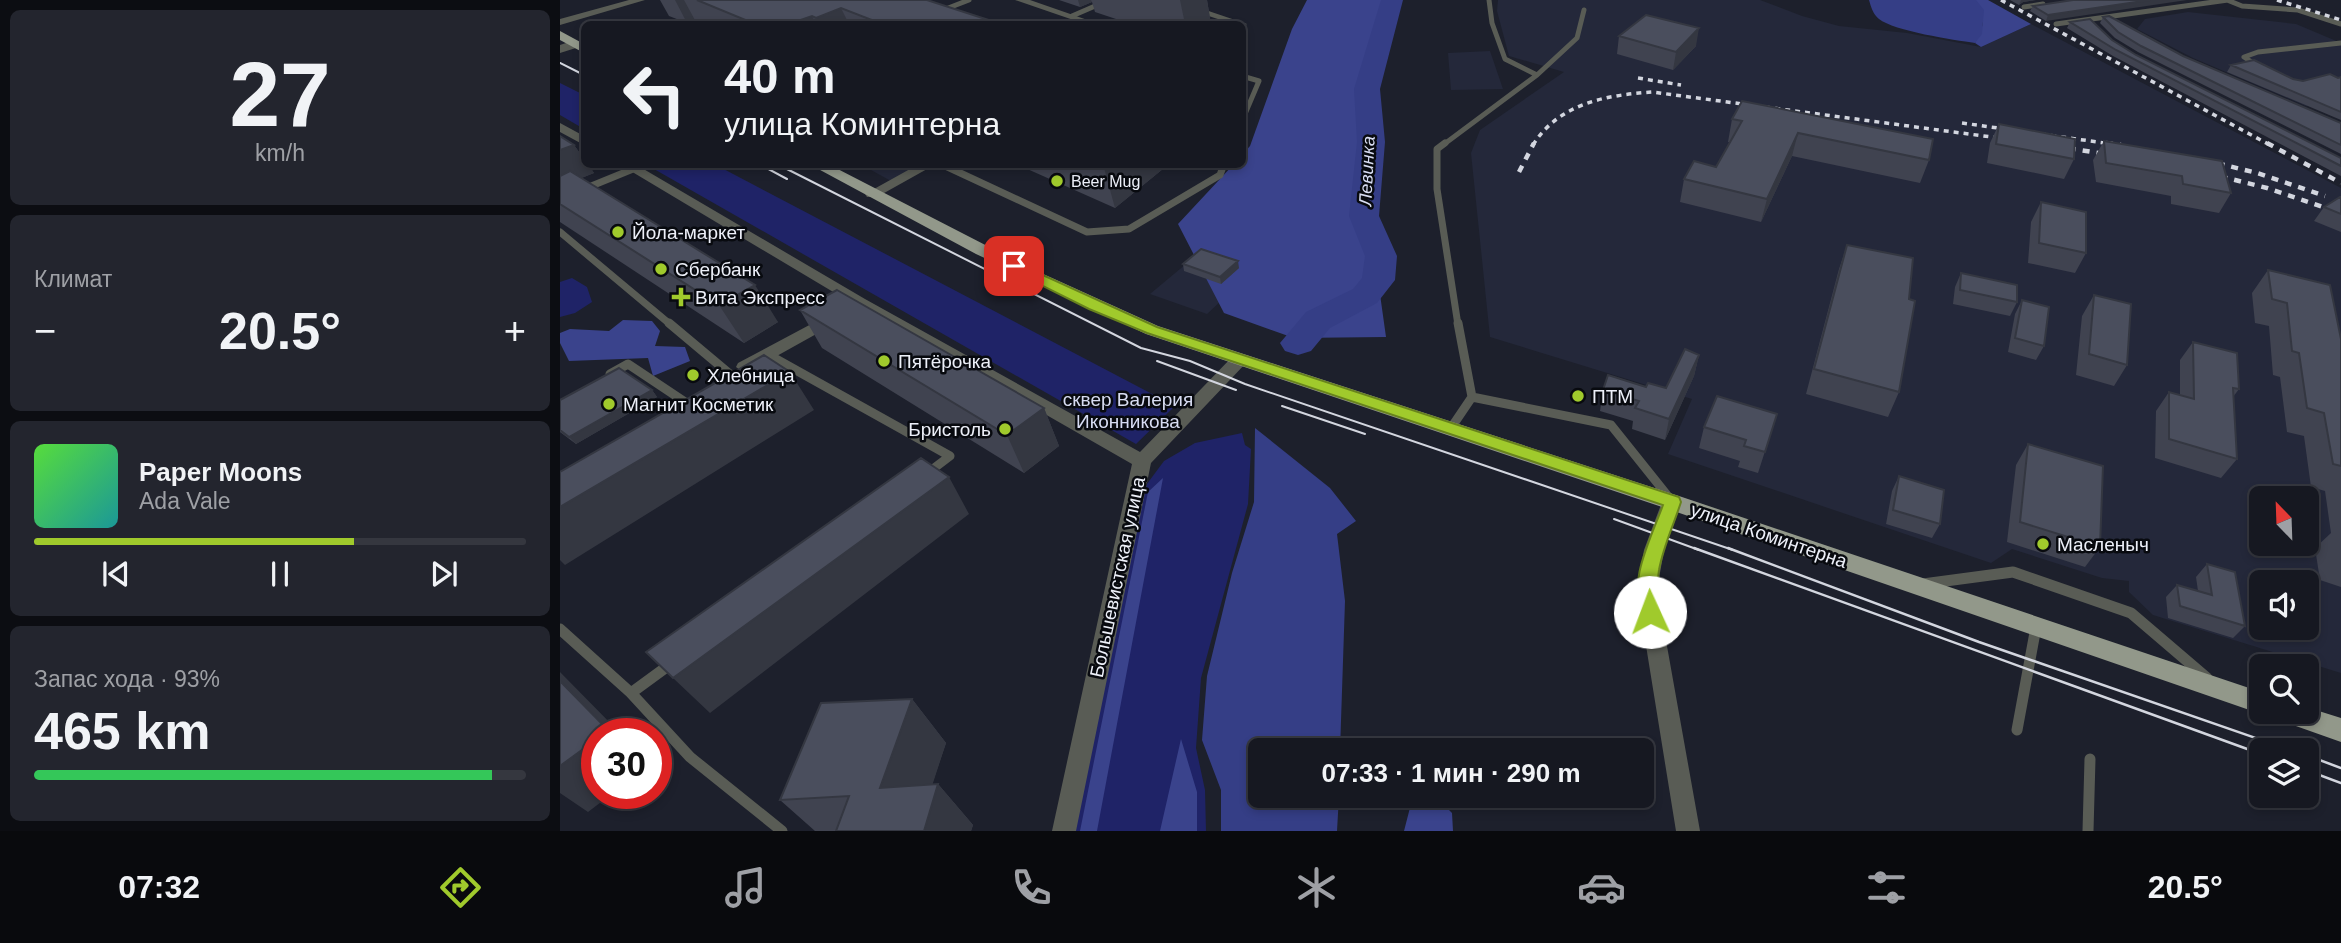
<!DOCTYPE html>
<html lang="ru">
<meta charset="utf-8">
<style>
:root{--surface:#161821;--page:#23252e;--text:#f1f3f6;--muted:#9ea0a5;--line:#35373f;--accent:#a0ca2c}
body{margin:0;font-family:Helvetica,sans-serif;background:var(--page);color:var(--text);height:100vh;display:flex;flex-direction:column;font-size:26px;white-space:nowrap}
*{box-sizing:border-box;margin:0}
p{font-size:23px;color:var(--muted)}
.icon{flex:none;width:38px;height:38px;fill:none;stroke:currentColor;stroke-width:2;stroke-linecap:round;stroke-linejoin:round}
.map{position:relative;flex:1;overflow:hidden}
.details{display:flex;flex-direction:column;gap:10px;padding:10px;background:#0c0d12;width:560px}
.details>*{flex:none}
.guide{position:absolute;left:21px;top:21px;width:665px;height:147px;border-radius:10px;box-shadow:0 4px 10px #0003,0 0 0 2px var(--line);background:#161821;color:var(--text);overflow:hidden}
.needle{width:46px;rotate:337deg}
.tools{position:absolute;left:1689px;top:486px;display:grid;gap:14px}
.tools a{display:grid;place-items:center;width:70px;height:70px;border-radius:10px;background:var(--surface);box-shadow:0 4px 10px #0003,0 0 0 2px var(--line);font-size:35px}
.speed{position:absolute;left:21px;top:718px;display:flex;gap:14px;font-size:35px;font-weight:700;text-align:center}
.speed>*{display:grid;place-content:center;width:91px;height:91px;border-radius:50%;background:var(--surface);box-shadow:0 4px 10px #0003,0 0 0 2px var(--line);line-height:1}
.speed .limit{border:10px solid #d22;background:#fff;color:#111}
.pin{position:absolute;display:grid;place-items:center;width:60px;height:60px;color:#fff;margin:-30px;border-radius:14px;box-shadow:0 4px 10px #0006}
.me{position:absolute;width:77px;margin:-38px;rotate:358deg;stroke-linejoin:round;filter:drop-shadow(0 0 5px #0008)}
.turn{display:flex;align-items:center;gap:24px;height:147px;padding:0 28px;font-size:32px}
.turn .icon{width:91px;height:91px;stroke-width:2.5}
.turn b{display:block;font-size:49px;line-height:60px}
.big{font-size:52px;font-weight:700;line-height:1.1}
.details .card{flex:1;display:flex;flex-direction:column;justify-content:center;gap:10px;min-width:0;padding:0 24px;border-radius:10px;background:var(--page)}
.details .dial{align-items:center;gap:0}
.dial b{font-size:91px;line-height:1}
.song{display:flex;align-items:center;gap:21px}
.cover{width:84px;height:84px;border-radius:10px;background:linear-gradient(135deg,hsl(110 70% 55%),hsl(180 70% 35%))}
.played{height:7px;border-radius:4px;background:linear-gradient(90deg,var(--accent) 65%,var(--line) 65%)}
.keys{display:flex;justify-content:space-around;direction:ltr}
.heat{display:flex;justify-content:space-between;align-items:center;font-size:38px;direction:ltr}
.charge{height:10px;border-radius:5px;background:linear-gradient(90deg,#34c759 93%,var(--line) 0)}
.trip{position:absolute;left:688px;top:738px;width:406px;height:70px;border-radius:10px;background:var(--surface);box-shadow:0 4px 10px #0003,0 0 0 2px var(--line);font-weight:700;line-height:70px;text-align:center}
.tab-bar{display:flex;height:112px;justify-content:space-around;align-items:center;background:#090a0d;color:var(--muted)}
.tab-bar .icon{width:49px;height:49px}
.tab-bar .active{color:var(--accent)}
.tab-bar b{font-size:32px;color:var(--text)}
main{display:flex;flex:1;min-height:0}
.map>svg:first-child{display:block}
.built{fill:#24283a;fill-rule:evenodd}
.green{fill:#1f2367}
.forest{fill:#3a438c}
.water{fill:#353e86}
.lines{fill:none;stroke-linecap:round;stroke-linejoin:round}
.river{fill:#353e86;fill-rule:evenodd}
.service-far3{stroke:#595c55;stroke-width:5}
.service-far2{stroke:#595c55;stroke-width:7}
.service-far1{stroke:#595c55;stroke-width:9}
.service{stroke:#595c55;stroke-width:11}
.minor{fill:#595c55;fill-rule:evenodd}
.tertiary{fill:#595c55;fill-rule:evenodd}
.primary{fill:#92988a;fill-rule:evenodd}
.tram-far1{stroke:#d3d6df;stroke-width:2}
.tram{stroke:#d3d6df;stroke-width:2.5}
.rail-far1{stroke:#d3d6df;stroke-width:3.5;stroke-dasharray:5 5;stroke-linecap:butt}
.rail{stroke:#d3d6df;stroke-width:4.5;stroke-dasharray:7 7;stroke-linecap:butt}
.wall{fill:#404350}
.shaded-wall{fill:#343741}
.building{fill:#4a4e5d;stroke:#343741;stroke-width:2}
.route{fill:#a0ca2c;stroke:#68831d;stroke-width:2}
.poi-dot{fill:#a0ca2c;stroke:#080a0f;stroke-width:2.5}
.labels{text-anchor:middle;stroke-width:5;stroke-linejoin:round;paint-order:stroke}
.far-poi-label{font-size:16px;fill:#edf0f9;stroke:#080a0f;text-anchor:start}
.far-water-label{font-size:18px;font-style:italic;fill:#d8ddf2;stroke:#080a0f}
.poi-label{font-size:19px;fill:#edf0f9;stroke:#080a0f;text-anchor:start}
.park-label{font-size:19px;fill:#d7dcf2;stroke:#080a0f}
.street-label{font-size:19px;fill:#edf0f9;stroke:#080a0f}
</style>
<main>
<section class="details">
<div class="card dial"><b>27</b><p>km/h</p></div>
<div class="card"><p>Климат</p>
<div class="heat"><a>−</a><b class="big">20.5°</b><a>+</a></div>
</div>
<div class="card">
<div class="song"><i class="cover"></i><div><b>Paper Moons</b><p>Ada Vale</p></div></div>
<div class="played"></div>
<div class="keys"><svg class="icon" aria-label="previous" viewBox="0 0 24 24"><path d="M18 5L8 12l10 7zM5 5v14"/></svg><svg class="icon" aria-label="pause" viewBox="0 0 24 24"><path d="M8 5v14M16 5v14"/></svg><svg class="icon" aria-label="next" viewBox="0 0 24 24"><path d="M6 5l10 7-10 7zM19 5v14"/></svg></div>
</div>
<div class="card"><p>Запас хода · 93%</p><b class="big">465 km</b><div class="charge"></div></div>
</section>
<div class="map">
<svg width="1781" height="831" viewBox="0 0 1781 831">
<rect width="100%" height="100%" fill="#1d202c"/>
<path class="built" d="M938,0H1200L1242,16L1279,26L1347,33L1421,47L1471,24L1781,188V673L1593,615L1569,592V581L1542,578L1452,549L1431,563L1108,454L1132,399L930,337L911,153L920,130L1004,72L949,56L937,11ZM1701,499H1746V544H1701ZM1701,583H1746V628H1701Z
M1628,12L1736,24L1781,43V94L1746,106L1633,58L1577,29L1585,19Z
M930,51L943,89L891,90L888,53Z
M302,165H363L331,181Z
M638,254L692,272L647,314L590,294Z"/>
<path class="green" d="M0,83L24,95V129L0,115Z
M87,165H156L615,406L576,444Z
M12,278L27,287L32,302L15,313L0,317V282Z
M682,433L685,445L691,449L688,504L641,678L636,748L645,790L646,831H512L581,492L604,461L635,443Z"/>
<path class="forest" d="M747,0H830L810,125L818,280L826,337L734,338L664,313L618,224L673,165L682,164L683,154L690,146L732,29Z
M1415,0H1428L1471,24L1421,47L1415,43C1425,23 1426,20 1415,0Z
M63,320L92,321L100,331L95,346L125,347L130,361L93,376L88,358L9,361L0,343V333L10,329L49,331Z
M603,478L537,831H520L588,492Z
M621,739L637,792V831H600Z
M853,796H875L892,813L893,831H844Z"/>
<path class="water" d="M1309,0H1416L1424,10L1422,34L1415,43C1394,40 1334,31 1319,19C1313,14 1311,7 1309,0Z
M695,428L770,488L796,521L777,534L785,601L780,751H700V796H779L777,831H661V790L642,740L647,676L672,573L694,502Z"/>
<g class="lines">
<path class="river" d="M821,0H843L820,89L825,142L819,216L837,256L835,280L817,303L770,328L751,351L738,355L725,351L720,343L746,312L793,289L802,278L805,256L789,216L797,142L794,89Z"/>
<path class="service-far3" d="M929,0L932,23L945,59L977,75
M1667,0L1682,6L1738,10L1781,24
M1464,7L1483,4
M378,12L409,0
M512,16L549,0
M1496,24L1668,0
M1699,67L1684,57L1698,52L1781,43
M682,76L699,81L682,121
M883,145L977,75L1017,38L1024,10"/>
<path class="service-far2" d="M885,143L877,149V189L898,325
M381,164L527,232L569,229L660,175L664,164
M24,189L73,169
M0,232L111,325"/>
<path class="service-far1" d="M109,323L171,375
M207,354L390,456L365,475
M50,374L68,364L125,402
M912,397L1051,425L1111,500
M891,428L912,397L898,323"/>
<path class="service" d="M1363,584L1453,572L1571,613L1647,678
M0,629L71,693
M112,663L71,693L130,757L222,831
M1457,730L1476,627
M1528,831L1530,759"/>
<path class="minor" d="M69,0H85L0,25V19Z
M455,0H470L539,24H525Z
M600,0H616L687,24L682,27V24H673Z
M0,123L24,136V145L0,132Z
M59,164H75L305,299L580,452L674,355H686L688,359L686,363L591,463L516,831H492L572,464L295,305Z
M359,164H376L317,197H307L305,194Z
M270,314L278,319L276,323L190,371L184,373L176,367L178,363Z
M1112,495L1119,497L1122,502L1104,550L1097,590L1140,831H1116L1077,590L1084,550L1102,502L1105,497Z"/>
<path class="tertiary" d="M15,40L21,44L19,47L0,53V45Z"/>
<path class="primary" d="M0,31L24,44V53L0,40Z
M249,164H268L470,268L598,326L1119,496L1701,692V712H1707L1701,714L1105,508L586,334L416,254Z
M1746,707L1781,718V742L1719,720L1716,712H1746Z"/>
<path class="tram-far1" d="M0,63L24,75
M199,164L227,179
M217,164L581,348L630,361L685,384L1173,550
M597,361L676,390
M722,406L805,434
M1054,519L1139,550"/>
<path class="tram" d="M1134,548L1701,754
M1168,548L1419,642L1733,751
M1746,755L1781,768
M1746,770L1781,783"/>
<path class="rail-far1" d="M1441,0L1710,145
M1717,0L1781,20
M1078,78L1121,85
M1402,123L1559,145
M973,145C999,103 1047,95 1092,92L1454,140"/>
<path class="rail" d="M1546,143L1561,145
M1707,143L1781,183
M1495,146L1557,156
M1644,160L1697,173L1765,196
M959,172L974,143
M1647,173L1707,188L1781,213"/>
</g>
<path class="wall" d="M100,0H367L441,24H142L136,22L127,23L109,16Z
M499,0H647L651,24H571L535,12L532,2L520,7Z
M1450,0H1476L1463,2L1459,5Z
M1513,0L1486,21L1470,11L1473,6Z
M1543,17L1623,56L1781,123V154L1578,52L1555,38L1540,23Z
M1510,22L1552,40L1576,55L1781,158V176L1553,56L1507,28Z
M1059,36L1136,46L1113,70L1057,54Z
M1671,65L1743,81L1781,77V120L1667,72Z
M1172,119L1369,160L1360,183L1232,156L1201,222L1120,202L1124,179L1156,167L1170,142H1168Z
M1439,124L1514,159L1504,179L1427,163L1430,143Z
M0,136L14,145L24,159V164H28L34,173L21,178L218,322L184,343L0,222Z
M1544,141L1671,193L1659,213L1611,204V196L1536,182L1533,160Z
M456,164H609L555,208Z
M1781,197V232L1754,221L1764,207Z
M1481,202L1526,253L1515,273L1468,263L1471,222Z
M1287,245L1339,392L1328,417L1246,394L1279,269Z
M623,264L679,268L661,284L624,271Z
M1708,270L1781,339V587L1760,580L1755,548L1771,533L1765,491L1751,487L1744,436L1727,432L1720,377L1713,375L1709,326L1695,323L1692,293Z
M1401,273L1457,302L1450,316L1393,304L1395,287Z
M1534,295L1567,365L1554,386L1516,375L1522,316Z
M1462,300L1484,346L1476,360L1448,352L1455,314Z
M240,310L484,408L499,446L464,473L262,348Z
M1633,342L1679,389L1673,397L1677,459L1661,478L1595,458L1596,411L1609,392L1620,395V360Z
M1139,355L1134,376L1105,440L1072,429L1073,421L1040,411L1043,390L1086,387L1106,388Z
M92,390L97,397L16,444L0,432V400Z
M1217,414L1198,473L1178,467L1180,461L1139,448L1144,427Z
M1468,444L1540,547L1525,567L1447,542L1456,465Z
M1339,476L1380,524L1372,538L1326,524L1332,491Z
M1647,564L1685,626L1673,638L1608,618L1606,597L1617,585L1638,591L1636,577Z
M352,699L386,743L372,784H378L413,825L411,831H255L220,800Z"/>
<path class="shaded-wall" d="M115,0H124L136,22L127,23Z
M518,0H531L532,2L520,7Z
M620,0H647L651,24H625Z
M1461,0H1476L1463,2L1459,5Z
M1590,0H1627L1486,21L1488,15Z
M281,8L289,24H259L256,18Z
M252,16L256,24H229Z
M371,20L373,24H360Z
M1139,28L1136,46L1113,70L1116,52Z
M1238,133L1232,156L1201,222L1207,199Z
M14,145L24,159V164H28L34,173L0,187V150Z
M543,164H609L555,208Z
M678,261L679,268L661,284L660,277Z
M195,285L218,322L184,343L159,305Z
M1139,355L1134,376L1105,440L1109,419Z
M230,372L254,410L5,565L0,560V507Z
M92,390L97,397L16,444L9,437Z
M484,408L499,446L464,473L447,435Z
M389,477L409,514L150,713L113,678Z
M0,672L60,733H44L0,681Z
M352,699L386,743L358,829L320,788Z
M37,739V793H53L28,812L0,793V766Z
M378,784L413,825L411,831H364Z"/>
<path class="building" d="M137,0H367L441,24H385L371,20L360,24H322L281,8L256,18L252,16L229,24H195Z
M1513,0H1590L1488,15L1473,6Z
M1086,15L1139,28L1116,52L1059,36Z
M1549,16L1623,56L1781,123V145L1581,46L1558,32L1543,17Z
M1530,19L1552,40L1576,55L1781,158V166L1556,50L1510,22Z
M1694,60L1733,79L1743,81L1770,74L1778,78L1781,77V112L1671,65Z
M1182,101L1373,139L1369,160L1238,133L1207,199L1124,179L1134,161L1156,167L1182,121L1172,119Z
M1439,124L1515,139L1514,159L1436,144Z
M0,136L14,145L0,150Z
M1544,141L1662,161L1671,193L1623,184L1622,176L1546,163Z
M10,171L195,285L159,305L0,204V176Z
M1780,197H1781V214L1764,207Z
M1481,202L1526,212V253L1479,243Z
M1287,245L1353,258L1349,299L1355,301L1339,392L1254,369Z
M641,249L678,261L660,277L623,264Z
M1708,270L1770,285L1781,339V466L1773,464L1764,413L1747,408L1739,353L1732,351L1727,303L1712,299Z
M1401,273L1457,285V302L1400,290Z
M277,290L484,408L447,435L240,310Z
M1534,295L1571,304L1567,365L1529,354Z
M1462,300L1489,307L1484,346L1455,338Z
M1633,342L1677,353L1679,389L1673,388L1677,459L1609,439V392L1634,399Z
M1125,349L1139,355L1109,419L1075,408L1079,401L1043,390L1048,375L1086,387L1088,383L1106,388Z
M204,355L230,372L0,507V472Z
M59,368L92,390L9,437L0,430V400Z
M1157,396L1217,414L1205,452L1184,446L1186,440L1144,427Z
M1468,444L1543,466L1540,547L1460,522Z
M361,458L389,477L113,678L86,652Z
M1339,476L1384,490L1380,524L1333,510Z
M1647,564L1675,572L1685,626L1620,606L1617,585L1652,595Z
M0,681L48,730L44,733H37V739L0,766Z
M352,699L320,788L378,784L364,831H276L289,796L220,800L261,703Z"/>
<path class="route" d="M454,262L597,327L1119,497L1121,502C1114,524 1103,547 1099,570C1096,585 1103,605 1096,618L1090,621L1083,618C1066,584 1091,538 1103,505L587,333L529,309L449,269L447,266Z"/>
<g class="poi-dot">
<circle cx="497" cy="181" r="7"/>
<circle cx="58" cy="232" r="7"/>
<circle cx="101" cy="269" r="7"/>
<path d="M117.5 286.5h7v7h7v7h-7v7h-7v-7h-7v-7h7z"/>
<circle cx="324" cy="361" r="7"/>
<circle cx="133" cy="375" r="7"/>
<circle cx="1018" cy="396" r="7"/>
<circle cx="49" cy="404" r="7"/>
<circle cx="445" cy="429" r="7"/>
<circle cx="1483" cy="544" r="7"/>
</g>
<g class="labels">
<g class="far-poi-label">
<text x="511" y="187">Beer Mug</text>
</g>
<g class="far-water-label">
<text transform="translate(807 171) rotate(-87)" y="6">Левинка</text>
</g>
<g class="poi-label">
<text x="72" y="239">Йола-маркет</text>
<text x="115" y="276">Сбербанк</text>
<text x="135" y="304">Вита Экспресс</text>
<text x="338" y="368">Пятёрочка</text>
<text x="147" y="382">Хлебница</text>
<text x="1032" y="403">ПТМ</text>
<text x="63" y="411">Магнит Косметик</text>
<text x="431" y="436" text-anchor="end">Бристоль</text>
<text x="1497" y="551">Масленыч</text>
</g>
<g class="park-label">
<text x="568" y="406">сквер Валерия<tspan x="568" dy="22">Иконникова</tspan></text>
</g>
<g class="street-label">
<text transform="translate(1209 535) rotate(19)" y="7">улица Коминтерна</text>
<text transform="translate(557 577) rotate(-78)" y="7">Большевистская улица</text>
</g>
</g>
</svg>
<div class="tools">
<a><svg class="needle" viewBox="-14 -14 28 28"><path d="M0-13l5 13h-10z" fill="#e53935"/><path d="M0 13l5-13h-10z" fill="#9ea0a5"/></svg></a>
<a><svg class="icon" aria-label="sound" viewBox="0 0 24 24"><path d="M4 9h4l5-4v14l-5-4H4zM17 9q2 3 0 6"/></svg></a>
<a><svg class="icon" aria-label="search" viewBox="0 0 24 24"><circle cx="10" cy="10" r="6"/><path d="M15 15l6 6"/></svg></a>
<a><svg class="icon" aria-label="layers" viewBox="0 0 24 24"><path d="M12 4l9 5-9 5-9-5zM3 14l9 5 9-5"/></svg></a>
</div>
<div class="speed"><div class="limit">30</div></div>
<div class="pin" style="left:454px;top:266px;background:#d93025"><svg class="icon" aria-label="arrive" viewBox="0 0 24 24"><path d="M6 21V4h12l-3 4 3 4H6"/></svg></div>
<svg class="me" style="left:1090px;top:612px" viewBox="-20 -20 40 40"><circle r="19" fill="#fff"/><path d="M0-13L10 11 0 6-10 11z" fill="#a0ca2c"/></svg>
<div class="trip">07:33 · 1 мин · 290 m</div>
<div class="guide">
<div class="turn"><svg class="icon" aria-label="left" viewBox="0 0 24 24"><path d="M17 20v-9H6M10 6l-5 5 5 5"/></svg><div><b>40 m</b>улица Коминтерна</div></div>
</div>
</div>
</main>
<nav class="tab-bar">
<b>07:32</b>
<svg class="icon active" aria-label="directions" viewBox="0 0 24 24"><path d="M12 3l9 9-9 9-9-9zM9 14v-3h6M13 9l2 2-2 2"/></svg>
<svg class="icon" aria-label="music" viewBox="0 0 24 24"><path d="M9 18V5l10-2v13"/><circle cx="6" cy="18" r="3"/><circle cx="16" cy="16" r="3"/></svg>
<svg class="icon" aria-label="phone" viewBox="0 0 24 24"><path d="M5 4h4l2 5-3 2q2 4 5 5l2-3 5 2v4C11 20 4 13 5 4z"/></svg>
<svg class="icon" aria-label="climate" viewBox="0 0 24 24"><path d="M12 3v18M4 7l16 10M4 17L20 7"/></svg>
<svg class="icon" aria-label="car" viewBox="0 0 24 24"><path d="M5 17H2v-5l4-1 3-4h7l3 4 3 1v5h-3M9 17h6M6 11h13"/><circle cx="7" cy="17" r="2"/><circle cx="17" cy="17" r="2"/></svg>
<svg class="icon" aria-label="filters" viewBox="0 0 24 24"><path d="M4 7h16M4 17h16"/><circle cx="9" cy="7" r="2"/><circle cx="15" cy="17" r="2"/></svg>
<b>20.5°</b>
</nav>
